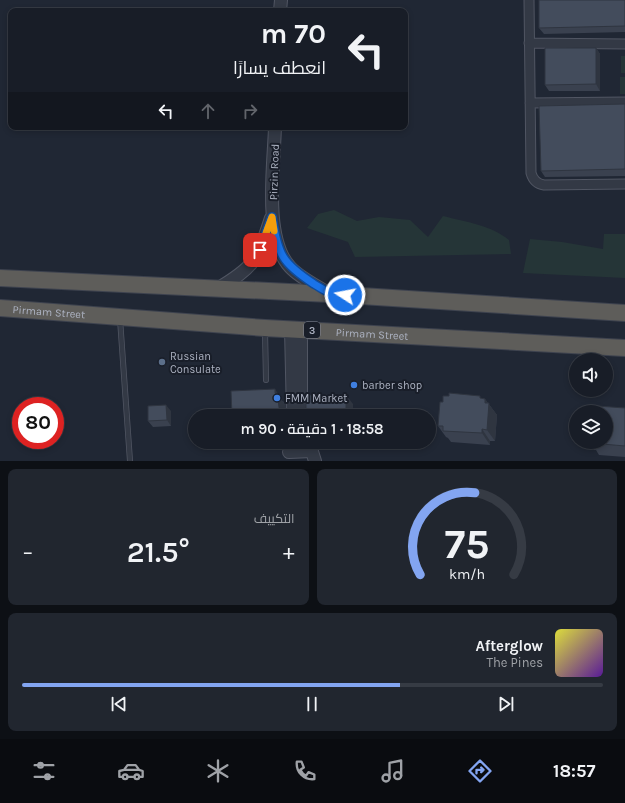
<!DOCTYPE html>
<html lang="ar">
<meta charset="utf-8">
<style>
:root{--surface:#181d27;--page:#21262f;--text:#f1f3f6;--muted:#9fa2a7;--line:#363b44;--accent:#83a5f1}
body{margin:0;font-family:Karla,Cairo,sans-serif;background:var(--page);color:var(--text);direction:rtl;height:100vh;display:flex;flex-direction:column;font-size:15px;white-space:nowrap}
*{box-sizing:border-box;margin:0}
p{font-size:13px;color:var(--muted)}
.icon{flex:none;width:22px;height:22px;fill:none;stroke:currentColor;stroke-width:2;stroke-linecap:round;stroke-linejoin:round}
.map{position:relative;height:461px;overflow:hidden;direction:ltr}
.side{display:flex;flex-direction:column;gap:8px;padding:8px;background:#0d1015;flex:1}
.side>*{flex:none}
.top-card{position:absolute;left:8px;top:8px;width:400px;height:122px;border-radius:8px;box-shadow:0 2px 6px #0003,0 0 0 1px var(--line);direction:rtl;background:#181d27;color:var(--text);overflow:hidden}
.controls{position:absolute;left:569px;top:353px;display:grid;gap:8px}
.controls a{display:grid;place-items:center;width:44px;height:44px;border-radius:50%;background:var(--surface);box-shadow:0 2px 6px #0003,0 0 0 1px var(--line);font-size:20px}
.speed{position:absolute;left:12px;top:397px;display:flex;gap:8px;font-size:20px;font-weight:700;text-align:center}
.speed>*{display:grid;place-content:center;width:52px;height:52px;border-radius:50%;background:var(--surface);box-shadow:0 2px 6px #0003,0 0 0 1px var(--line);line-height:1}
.speed .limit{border:6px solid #d22;background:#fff;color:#111}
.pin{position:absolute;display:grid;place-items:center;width:34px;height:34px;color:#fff;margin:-17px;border-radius:8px;box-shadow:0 2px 6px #0006}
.me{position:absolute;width:44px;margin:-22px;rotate:281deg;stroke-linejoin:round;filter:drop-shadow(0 0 3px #0008)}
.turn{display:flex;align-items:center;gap:14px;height:84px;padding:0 16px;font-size:18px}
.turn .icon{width:52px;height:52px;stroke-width:2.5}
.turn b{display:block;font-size:28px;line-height:34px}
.lanes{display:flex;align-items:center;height:38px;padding:0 16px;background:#0003;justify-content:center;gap:20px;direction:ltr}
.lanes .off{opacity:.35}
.big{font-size:30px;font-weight:600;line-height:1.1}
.side .tile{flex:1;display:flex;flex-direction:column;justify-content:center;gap:6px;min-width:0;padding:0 14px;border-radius:8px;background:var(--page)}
.side .dial{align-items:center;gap:0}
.dial svg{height:104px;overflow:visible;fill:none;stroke:var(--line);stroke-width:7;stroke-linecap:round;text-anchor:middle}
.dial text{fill:var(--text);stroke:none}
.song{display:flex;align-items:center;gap:12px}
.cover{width:48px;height:48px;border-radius:6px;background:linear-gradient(135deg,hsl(60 70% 55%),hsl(270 70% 35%))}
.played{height:4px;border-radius:2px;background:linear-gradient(90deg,var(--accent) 65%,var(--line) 65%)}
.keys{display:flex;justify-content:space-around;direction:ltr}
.heat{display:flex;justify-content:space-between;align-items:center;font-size:22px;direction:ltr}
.side .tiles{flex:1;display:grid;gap:8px;grid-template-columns:1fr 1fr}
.tile:last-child{grid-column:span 2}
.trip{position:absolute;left:188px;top:409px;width:248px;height:40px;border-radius:20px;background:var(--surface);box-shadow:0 2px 6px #0003,0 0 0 1px var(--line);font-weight:600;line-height:40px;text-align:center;direction:rtl}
.tab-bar{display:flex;height:64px;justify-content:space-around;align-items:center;background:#0a0c10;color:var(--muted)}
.tab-bar .icon{width:28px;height:28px}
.tab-bar .current{color:var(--accent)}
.tab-bar b{font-size:18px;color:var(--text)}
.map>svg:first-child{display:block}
.green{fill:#253537}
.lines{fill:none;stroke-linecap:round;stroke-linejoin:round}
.service-casing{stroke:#515663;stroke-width:6}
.minor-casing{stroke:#515663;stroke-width:11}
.tertiary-casing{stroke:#515663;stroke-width:14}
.trunk-casing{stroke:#3e434f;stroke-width:18}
.service{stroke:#333945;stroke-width:4.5}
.minor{stroke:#333945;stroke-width:9}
.tertiary{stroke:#333945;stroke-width:12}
.trunk{stroke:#5e5d5a;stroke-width:16}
.wall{fill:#3a414f}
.shaded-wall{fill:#2f3540}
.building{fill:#434c5c;stroke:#2f3540}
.route-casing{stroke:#114b97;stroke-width:10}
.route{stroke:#1a73e8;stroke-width:7}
.slow{stroke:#f59e0b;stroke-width:7}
.service-dot{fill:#5c6f8a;stroke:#191e29;stroke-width:1.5}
.shop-dot{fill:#3f7fe0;stroke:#191e29;stroke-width:1.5}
.labels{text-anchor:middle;stroke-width:4;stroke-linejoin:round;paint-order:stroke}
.shield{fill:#191e29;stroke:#818694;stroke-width:1}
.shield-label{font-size:10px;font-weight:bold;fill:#adb3c2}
.street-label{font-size:11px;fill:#adb3c2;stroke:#191e29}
.poi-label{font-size:11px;fill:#adb3c2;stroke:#191e29;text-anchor:start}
</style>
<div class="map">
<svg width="625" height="461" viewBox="0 0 625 461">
<rect width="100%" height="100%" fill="#202734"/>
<path class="green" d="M621,56H625V73H621Z
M620,77H625V94H620Z
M334,210L357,221L379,217L410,220L428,237L443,216C466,222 491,225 509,240L511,254L355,257L348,242L307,228L318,214Z
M604,234H625V278L523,273L530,239L562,242L603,249Z"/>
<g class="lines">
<defs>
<path id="service" d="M120,319L130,461
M265,331L266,380"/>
<path id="minor" d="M529,0L531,173C533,180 537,184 544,185L625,184
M529,43L625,44
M530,103L625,102"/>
<path id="tertiary" d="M280,11L281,0
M275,127C274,164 263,238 290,267C300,278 317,286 330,294
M217,289C256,266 257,260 271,218
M291,329L293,416
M301,329V416
M309,442L315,461
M289,452L312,451"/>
<g id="trunk">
<path d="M0,278L330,294L625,313"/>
<path id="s1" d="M0,308L265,328L625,348"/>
</g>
</defs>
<use href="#service" class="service-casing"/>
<use href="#minor" class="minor-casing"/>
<use href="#tertiary" class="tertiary-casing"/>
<use href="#trunk" class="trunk-casing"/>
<use href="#service" class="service"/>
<use href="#minor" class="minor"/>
<use href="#tertiary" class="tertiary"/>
<use href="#trunk" class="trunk"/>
</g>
<path class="wall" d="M625,0V32L544,34L539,28Z
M596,48L600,54V91H549L545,85Z
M625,104V176L545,177L541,171Z
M482,398L485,399L497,415L495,441H490V445L451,442L448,438L446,437L438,426L443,402Z
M283,401L285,405L287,416H232Z
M625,408V457L599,455L596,450H594L589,442H606L596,409Z
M171,411V426L153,427L148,421Z
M315,442H353V446H318Z"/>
<path class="shaded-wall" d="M596,48L600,54V91L596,84Z
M275,389L285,405L287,416H281L280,414L275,393Z
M346,395L353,404V416H346Z
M485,399L497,415L495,441L487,430Z
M166,405L171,411V426L167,420Z
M482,429L490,441V445L482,433Z
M350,442H353V446Z"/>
<path class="building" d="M539,0H625V26L539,28Z
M545,48H596V84L545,85Z
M625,104V169L541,171L539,106Z
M275,389V393H277L280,414L274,415V416H232L231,391Z
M449,393L480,396V398L485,399V403H489L487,430L482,429V433L443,431V426H438L440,402H443V396H449Z
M306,395H346V416H306Z
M166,405L167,420L148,421V406Z
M597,406L625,408V446L591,443V442H606V412H591V408L596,409Z"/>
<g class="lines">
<defs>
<path id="route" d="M260,250L272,217C278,255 282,263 314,284C328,292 328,294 345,295"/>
</defs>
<use href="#route" class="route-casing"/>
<use href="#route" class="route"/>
<path class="slow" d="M266,233L272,217L274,231"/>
</g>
<circle class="service-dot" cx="162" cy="362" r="4"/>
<g class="shop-dot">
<circle cx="354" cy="385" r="4"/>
<circle cx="277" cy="398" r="4"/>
</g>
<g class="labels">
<rect class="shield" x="304" y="322" width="16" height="16" rx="3"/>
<g class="shield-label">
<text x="312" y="334">3</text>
</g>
<g class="street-label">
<text transform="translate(274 172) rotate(-88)" y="4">Pirzin Road</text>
<text dy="4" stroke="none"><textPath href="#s1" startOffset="49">Pirmam Street</textPath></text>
<text dy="4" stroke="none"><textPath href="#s1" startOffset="373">Pirmam Street</textPath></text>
</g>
<g class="poi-label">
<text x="170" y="360">Russian<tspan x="170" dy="13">Consulate</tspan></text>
<text x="362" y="389">barber shop</text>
<text x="285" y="402">FMM Market</text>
</g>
</g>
</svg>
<div class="controls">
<a><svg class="icon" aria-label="sound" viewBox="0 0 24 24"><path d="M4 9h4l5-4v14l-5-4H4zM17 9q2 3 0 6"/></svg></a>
<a><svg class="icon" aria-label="layers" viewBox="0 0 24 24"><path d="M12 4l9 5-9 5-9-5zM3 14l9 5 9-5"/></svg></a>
</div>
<div class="speed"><div class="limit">80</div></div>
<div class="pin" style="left:260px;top:250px;background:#d93025"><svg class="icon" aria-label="arrive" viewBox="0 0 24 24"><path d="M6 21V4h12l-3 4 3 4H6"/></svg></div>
<svg class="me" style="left:345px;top:295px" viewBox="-20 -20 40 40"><circle r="17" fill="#1a73e8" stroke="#fff" stroke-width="3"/><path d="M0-11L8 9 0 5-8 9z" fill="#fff"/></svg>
<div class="trip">18:58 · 1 دقيقة · 90 m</div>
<div class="top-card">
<div class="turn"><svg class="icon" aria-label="left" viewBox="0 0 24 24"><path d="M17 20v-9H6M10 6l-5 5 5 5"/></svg><div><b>70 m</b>انعطف يسارًا</div></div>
<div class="lanes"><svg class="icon" aria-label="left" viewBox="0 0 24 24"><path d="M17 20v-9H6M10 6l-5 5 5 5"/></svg><svg class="icon off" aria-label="ahead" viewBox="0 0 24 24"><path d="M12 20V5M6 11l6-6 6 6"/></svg><svg class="icon off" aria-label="right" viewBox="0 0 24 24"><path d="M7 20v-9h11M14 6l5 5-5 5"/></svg></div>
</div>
</div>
<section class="side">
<div class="tiles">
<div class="tile dial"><svg viewBox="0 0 100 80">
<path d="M14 69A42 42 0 1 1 86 69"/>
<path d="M14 69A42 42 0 0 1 56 6" stroke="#83a5f1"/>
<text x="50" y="56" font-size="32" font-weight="700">75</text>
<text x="50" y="72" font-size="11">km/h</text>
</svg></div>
<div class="tile"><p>التكييف</p>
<div class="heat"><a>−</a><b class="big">21.5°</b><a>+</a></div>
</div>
<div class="tile">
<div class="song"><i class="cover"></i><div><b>Afterglow</b><p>The Pines</p></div></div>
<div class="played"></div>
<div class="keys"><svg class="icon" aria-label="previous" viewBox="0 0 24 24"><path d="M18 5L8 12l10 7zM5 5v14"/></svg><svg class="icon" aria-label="pause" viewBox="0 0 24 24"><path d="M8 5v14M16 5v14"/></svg><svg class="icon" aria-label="next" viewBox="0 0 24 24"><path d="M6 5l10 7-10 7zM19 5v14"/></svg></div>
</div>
</div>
</section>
<nav class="tab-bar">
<b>18:57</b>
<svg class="icon current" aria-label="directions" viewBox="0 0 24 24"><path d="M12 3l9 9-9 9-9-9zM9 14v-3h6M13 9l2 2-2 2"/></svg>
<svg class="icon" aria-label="music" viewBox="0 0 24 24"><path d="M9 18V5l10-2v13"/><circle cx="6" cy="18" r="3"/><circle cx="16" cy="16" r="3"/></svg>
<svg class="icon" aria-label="phone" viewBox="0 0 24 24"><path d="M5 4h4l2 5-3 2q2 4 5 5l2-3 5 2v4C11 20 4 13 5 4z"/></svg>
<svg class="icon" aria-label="climate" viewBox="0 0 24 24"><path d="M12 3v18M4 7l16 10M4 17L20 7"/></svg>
<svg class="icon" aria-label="car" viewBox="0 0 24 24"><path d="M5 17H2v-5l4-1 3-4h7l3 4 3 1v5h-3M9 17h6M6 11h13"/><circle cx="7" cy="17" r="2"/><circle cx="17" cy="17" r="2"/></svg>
<svg class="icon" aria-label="filters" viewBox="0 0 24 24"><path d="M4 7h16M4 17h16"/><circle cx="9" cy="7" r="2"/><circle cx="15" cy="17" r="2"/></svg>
</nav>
